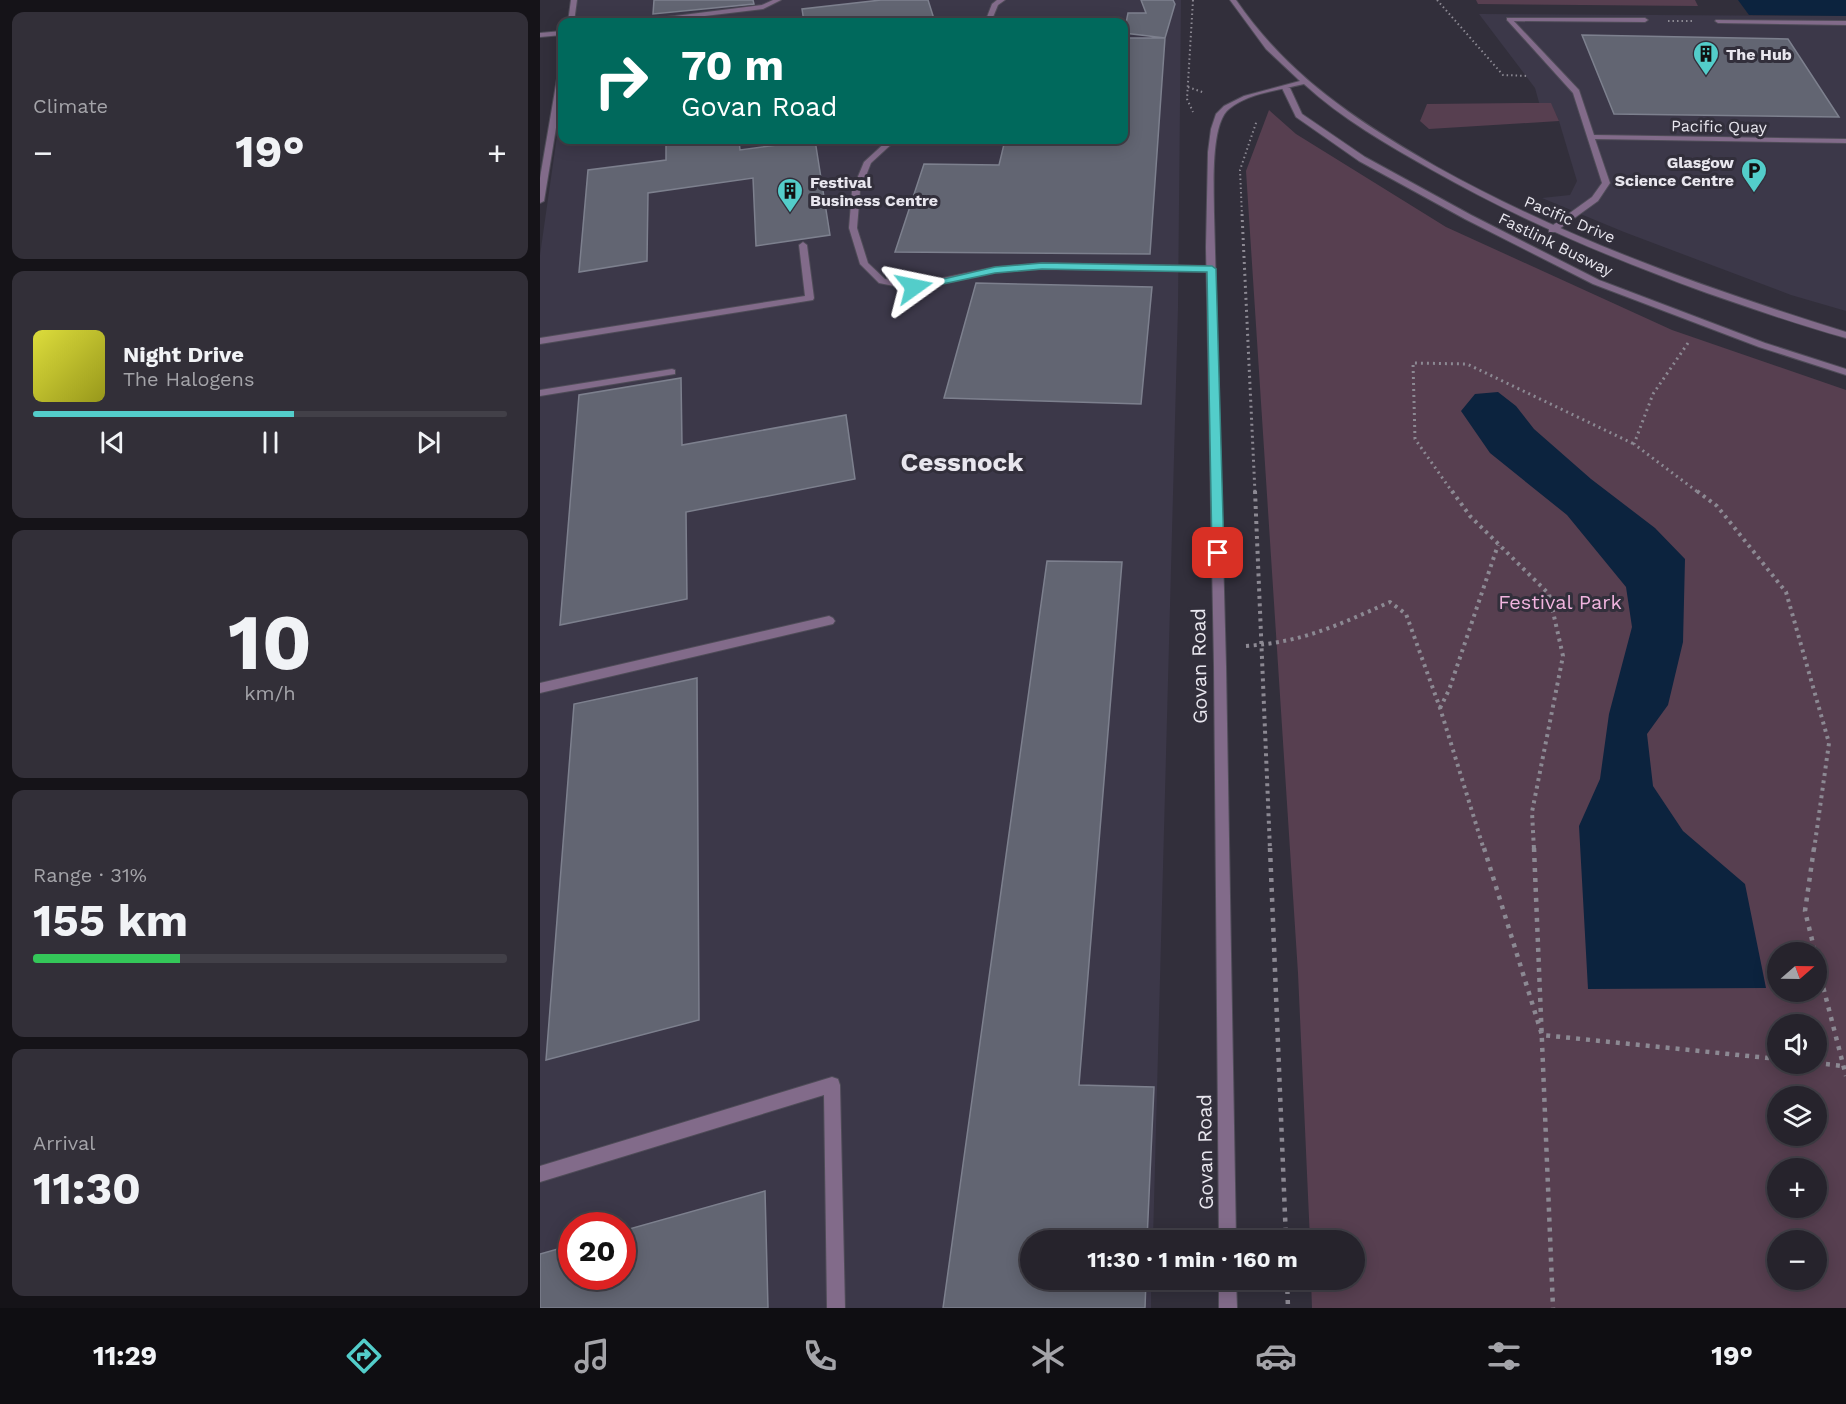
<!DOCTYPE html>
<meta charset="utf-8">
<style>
:root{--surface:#26232c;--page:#322f38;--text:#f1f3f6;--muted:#a4a4a9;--line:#424048;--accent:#53cdca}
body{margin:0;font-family:"Work Sans",sans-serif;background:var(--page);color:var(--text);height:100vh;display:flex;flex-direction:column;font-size:22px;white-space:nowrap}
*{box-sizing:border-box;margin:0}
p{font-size:20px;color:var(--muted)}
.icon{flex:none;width:33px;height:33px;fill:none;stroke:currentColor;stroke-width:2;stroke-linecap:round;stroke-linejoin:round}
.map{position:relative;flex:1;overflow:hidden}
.drawer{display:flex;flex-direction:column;gap:12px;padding:12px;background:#151318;width:540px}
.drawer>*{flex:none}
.banner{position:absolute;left:18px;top:18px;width:570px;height:126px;border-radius:12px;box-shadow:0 3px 15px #0003,0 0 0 2px var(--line);background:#00695c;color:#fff;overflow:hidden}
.needle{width:39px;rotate:70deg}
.buttons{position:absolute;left:1227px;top:942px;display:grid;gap:12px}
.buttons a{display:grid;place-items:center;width:60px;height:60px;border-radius:50%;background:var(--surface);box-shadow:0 3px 15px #0003,0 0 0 2px var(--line);font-size:30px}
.speed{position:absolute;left:18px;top:1212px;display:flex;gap:12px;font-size:30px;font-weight:700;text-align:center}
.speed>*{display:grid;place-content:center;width:78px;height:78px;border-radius:50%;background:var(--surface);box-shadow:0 3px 15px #0003,0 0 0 2px var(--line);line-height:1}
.speed .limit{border:9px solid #d22;background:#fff;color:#111}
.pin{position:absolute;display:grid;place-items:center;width:51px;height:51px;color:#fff;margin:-26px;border-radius:12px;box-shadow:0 3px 9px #0006}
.me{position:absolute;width:66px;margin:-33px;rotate:78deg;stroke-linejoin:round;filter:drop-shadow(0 0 4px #0008)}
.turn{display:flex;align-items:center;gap:21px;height:126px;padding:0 24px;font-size:27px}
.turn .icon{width:78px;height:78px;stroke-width:2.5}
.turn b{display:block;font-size:42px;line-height:51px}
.big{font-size:45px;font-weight:700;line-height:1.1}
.drawer .widget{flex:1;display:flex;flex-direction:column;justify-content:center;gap:9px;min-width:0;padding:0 21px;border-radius:12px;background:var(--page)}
.drawer .dial{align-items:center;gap:0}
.dial b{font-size:78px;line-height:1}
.song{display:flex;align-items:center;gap:18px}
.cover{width:72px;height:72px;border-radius:9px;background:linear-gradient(135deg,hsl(60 70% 55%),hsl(60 70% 35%))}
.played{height:6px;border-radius:3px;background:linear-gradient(90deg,var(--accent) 55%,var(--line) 55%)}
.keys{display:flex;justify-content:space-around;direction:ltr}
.heat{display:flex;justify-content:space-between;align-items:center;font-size:33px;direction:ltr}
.charge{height:9px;border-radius:4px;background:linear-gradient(90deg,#34c759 31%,var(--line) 0)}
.trip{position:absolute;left:480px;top:1230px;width:345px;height:60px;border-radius:30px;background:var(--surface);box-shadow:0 3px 15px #0003,0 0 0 2px var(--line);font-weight:700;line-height:60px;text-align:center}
.tabs{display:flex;height:96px;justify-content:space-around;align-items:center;background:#0f0e12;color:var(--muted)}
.tabs .icon{width:42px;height:42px}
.tabs .active{color:var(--accent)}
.tabs b{font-size:27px;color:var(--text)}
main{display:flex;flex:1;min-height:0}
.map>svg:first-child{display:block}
.built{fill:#3c3849;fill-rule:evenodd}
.green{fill:#573f50;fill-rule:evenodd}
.water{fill:#0c233e}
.building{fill:#626572;stroke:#7d808e;stroke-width:1.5}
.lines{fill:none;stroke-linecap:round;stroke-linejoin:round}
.service-casing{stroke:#4f4c58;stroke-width:2}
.pedestrian-casing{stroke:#4f4c58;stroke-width:2}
.minor-casing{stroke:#4f4c58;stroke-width:2}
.tertiary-casing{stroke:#4f4c58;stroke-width:2}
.path-far3{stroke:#8c8993;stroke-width:2;stroke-dasharray:1.5 3;stroke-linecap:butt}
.path-far2{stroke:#8c8993;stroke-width:3;stroke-dasharray:2 4;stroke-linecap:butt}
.path-far1{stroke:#8c8993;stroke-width:4;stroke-dasharray:3 4.5;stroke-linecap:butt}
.path{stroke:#8c8993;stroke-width:4.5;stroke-dasharray:4 6;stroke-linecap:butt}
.service{fill:#826b8a;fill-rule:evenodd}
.pedestrian{fill:#826b8a;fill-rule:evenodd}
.minor{fill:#826b8a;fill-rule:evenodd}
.tertiary{fill:#826b8a;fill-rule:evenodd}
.route{fill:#53cdca;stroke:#368583;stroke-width:1.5}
.labels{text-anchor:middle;stroke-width:6;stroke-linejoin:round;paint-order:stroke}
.far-poi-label{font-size:16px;font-weight:bold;fill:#e8e6ee;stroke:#322f3b;text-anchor:start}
.far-street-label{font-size:16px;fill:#e8e6ee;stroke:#322f3b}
.park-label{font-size:20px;fill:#f1b4df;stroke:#322f3b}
.street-label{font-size:20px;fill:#e8e6ee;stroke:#322f3b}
.district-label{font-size:26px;font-weight:bold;fill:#e8e6ee;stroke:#322f3b}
</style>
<main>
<section class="drawer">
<div class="widget"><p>Climate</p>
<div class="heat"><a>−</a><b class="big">19°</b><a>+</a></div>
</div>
<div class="widget">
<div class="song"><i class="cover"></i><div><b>Night Drive</b><p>The Halogens</p></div></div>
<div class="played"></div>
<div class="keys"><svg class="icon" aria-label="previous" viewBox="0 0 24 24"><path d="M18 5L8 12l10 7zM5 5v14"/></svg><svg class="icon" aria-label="pause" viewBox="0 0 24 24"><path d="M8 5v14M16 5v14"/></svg><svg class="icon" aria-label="next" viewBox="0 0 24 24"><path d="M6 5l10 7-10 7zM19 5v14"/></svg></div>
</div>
<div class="widget dial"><b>10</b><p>km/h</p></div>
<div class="widget"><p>Range · 31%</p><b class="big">155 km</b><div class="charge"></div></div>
<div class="widget"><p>Arrival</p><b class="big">11:30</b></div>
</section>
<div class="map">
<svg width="1306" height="1308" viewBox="0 0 1306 1308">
<rect width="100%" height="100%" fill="#322f3b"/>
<path class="built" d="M37,0H641L638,308L613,1240H490V1280H611V1308H0V255L22,101V140H584V22H34ZM32,1226H82V1276H32Z
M939,14L1306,16V311L1251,295L1084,232L1002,198L1030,195L1037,181L1019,121L1012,106H1000L995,88Z"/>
<path class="green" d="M936,0H1155L1158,6L938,4Z
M983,103H1011L1019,121L889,129L880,121L887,104Z
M729,110L756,134L906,227L1132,330L1306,390V1308H772L771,1280H814V1240H770L758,973L706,171ZM1238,952H1276V992H1238ZM1238,1024H1276V1064H1238ZM1238,1096H1276V1136H1238ZM1238,1168H1276V1208H1238ZM1238,1240H1276V1280H1238Z"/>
<path class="water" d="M1198,0H1306V16L1209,15Z
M958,392L976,406L994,429L1051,479L1115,528L1145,559L1143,642L1128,705L1107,734L1113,786L1143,831L1205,884L1226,988L1048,989L1039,826L1060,779L1069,714L1092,627L1086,587L1027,515L950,453L921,411L935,394Z"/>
<path class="building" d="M114,0H213L214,4L113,14Z
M341,0H388L395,22H264L262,9Z
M601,0H633L635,4L625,38L584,33L588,13H606Z
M1042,35L1248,39L1299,117L1074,114Z
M584,38H625L610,254L355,252L384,164L459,165L465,140H584Z
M126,140H199L200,150L275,140L290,235L216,246L213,178L108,193L107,261L39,272L48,170L126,160Z
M436,283L612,287L601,404L404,398Z
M141,378L142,445L306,415L315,479L146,512L147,599L20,625L39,395Z
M507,561L582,562L539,1085L614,1087L607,1240H490V1280H606L605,1308H403Z
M157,678L159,1020L6,1060L34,704Z
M225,1191L228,1308H0V1254L32,1245V1276H82V1231Z"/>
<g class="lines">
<defs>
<path id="service" d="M233,0H241L223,9L115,22H100L103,20L222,5Z
M457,0H465L458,5L451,22H445L452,4Z
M967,18H1105L1108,20L1105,22L969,21L967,20Z
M743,86L750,88L762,114L825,157L931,215L1059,280L1225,343L1306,369V375L1219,347L1053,284L925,219L819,161L756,117L742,88Z
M348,140H356L331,163L320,191L317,228L328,263L345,279L374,284L455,267L502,263L672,266L676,269L672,272L502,269L455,273L374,290L339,283L320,264L309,228L312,191L324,162Z
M263,242L267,245L274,298L273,300L0,344V338L265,296L259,245Z
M132,369L135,370V374L0,396V390Z
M289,616L293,618L295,621L293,624L0,693V683Z
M292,1077L298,1079L300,1085L305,1308H287L284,1095L0,1182V1166Z"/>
<path id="pedestrian" d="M1176,20L1306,21V25L1178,23L1175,21Z"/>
<path id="minor" d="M31,0H37L34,22H28Z
M967,18H971L1039,90L1054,135L1306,139V143L1055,139L1070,183L1058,201L1015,232H1009V228L1052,197L1062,183L1033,93L967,20Z
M22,31V35L0,37V33Z
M22,71V91L4,201L0,203V178L18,73Z"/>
<path id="tertiary" d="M690,0H696C748,76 818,122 897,167C1026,239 1165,288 1306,332V338C1259,325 1213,309 1167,293C1073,259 980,220 892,170C848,145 802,119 764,84C740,90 708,93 689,109C670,124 674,190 674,213L686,666L696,1240H679L674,666L666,247L668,152L671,129L676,114L684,106L704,96L760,81L726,49Z
M679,1280H696L697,1308H679Z"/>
</defs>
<use href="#service" class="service-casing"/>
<use href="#pedestrian" class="pedestrian-casing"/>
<use href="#minor" class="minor-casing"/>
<use href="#tertiary" class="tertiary-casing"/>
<path class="path-far3" d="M653,0L647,99L653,112
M897,0L963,75L989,76
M1128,21H1153
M648,87L665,93
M702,216L700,170L717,120"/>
<path class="path-far2" d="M702,214L715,493
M1148,343L1113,394L1094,444L1159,493
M913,493L875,439L873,363L927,364L1094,444"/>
<path class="path-far1" d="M715,491L730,850
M912,491L930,516L1009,594L1023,656L992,812L994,850
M1157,491L1177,506L1246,592L1289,743L1274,850
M706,646C764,642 798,625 850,602L866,614L900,708L944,850
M900,708L909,690L958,545"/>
<path class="path" d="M730,848L746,1240
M944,848L1002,1035L1238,1059
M994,848L1013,1308
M1274,848L1265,911L1275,952
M1276,959L1306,1076
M1276,1063L1303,1066
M747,1280L748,1308"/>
<use href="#service" class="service"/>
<use href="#pedestrian" class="pedestrian"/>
<use href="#minor" class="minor"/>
<use href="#tertiary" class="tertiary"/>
</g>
<path class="route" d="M502,263L672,266L676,269L684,553L682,557L678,558L672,553L667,272L502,269L455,273L374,290L369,287L455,267Z"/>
<defs>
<symbol id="building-pin" viewBox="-11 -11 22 30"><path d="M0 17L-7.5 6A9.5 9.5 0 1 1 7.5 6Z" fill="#53cdca" stroke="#322f3b"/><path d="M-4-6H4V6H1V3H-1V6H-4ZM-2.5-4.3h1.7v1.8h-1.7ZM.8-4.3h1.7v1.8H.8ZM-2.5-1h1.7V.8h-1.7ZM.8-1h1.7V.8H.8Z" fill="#111"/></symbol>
<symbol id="parking-pin" viewBox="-11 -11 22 30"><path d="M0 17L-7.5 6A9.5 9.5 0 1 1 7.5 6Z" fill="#53cdca" stroke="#322f3b"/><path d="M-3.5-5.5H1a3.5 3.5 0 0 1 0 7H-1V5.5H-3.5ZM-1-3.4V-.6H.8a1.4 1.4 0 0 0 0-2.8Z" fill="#111"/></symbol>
</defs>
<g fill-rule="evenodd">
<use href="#building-pin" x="1151" y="39" width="30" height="40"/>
<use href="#parking-pin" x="1199" y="156" width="30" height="40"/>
<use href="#building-pin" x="235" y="176" width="30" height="40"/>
</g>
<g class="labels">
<g class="far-poi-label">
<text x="1186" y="60">The Hub</text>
<text x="1194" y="168" text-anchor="end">Glasgow<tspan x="1194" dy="18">Science Centre</tspan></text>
<text x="270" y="188">Festival<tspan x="270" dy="18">Business Centre</tspan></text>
</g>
<g class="far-street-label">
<text transform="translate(1179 126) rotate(1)" y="6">Pacific Quay</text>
<text transform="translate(1030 219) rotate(23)" y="6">Pacific Drive</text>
<text transform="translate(1016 244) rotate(26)" y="6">Fastlink Busway</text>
</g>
<g class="park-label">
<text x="1020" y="609">Festival Park</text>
</g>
<g class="street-label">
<text transform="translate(659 666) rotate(-91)" y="7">Govan Road</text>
<text transform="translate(665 1152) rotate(-91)" y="7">Govan Road</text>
</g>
<g class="district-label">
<text x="422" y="471">Cessnock</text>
</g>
</g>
</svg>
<div class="buttons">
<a><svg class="needle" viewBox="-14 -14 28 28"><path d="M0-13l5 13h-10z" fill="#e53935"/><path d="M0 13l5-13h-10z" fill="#a4a4a9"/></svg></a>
<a><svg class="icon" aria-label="sound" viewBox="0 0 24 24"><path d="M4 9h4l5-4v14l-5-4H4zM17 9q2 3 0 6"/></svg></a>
<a><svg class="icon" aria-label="layers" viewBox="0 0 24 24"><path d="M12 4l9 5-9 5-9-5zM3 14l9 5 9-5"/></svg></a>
<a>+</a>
<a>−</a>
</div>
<div class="speed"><div class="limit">20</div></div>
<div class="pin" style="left:678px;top:553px;background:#d93025"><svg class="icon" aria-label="arrive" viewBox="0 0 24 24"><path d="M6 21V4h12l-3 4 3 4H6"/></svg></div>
<svg class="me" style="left:374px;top:287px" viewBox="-20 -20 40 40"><path d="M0-17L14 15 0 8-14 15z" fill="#53cdca" stroke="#fff" stroke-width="4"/></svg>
<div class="trip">11:30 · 1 min · 160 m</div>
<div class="banner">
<div class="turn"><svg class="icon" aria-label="right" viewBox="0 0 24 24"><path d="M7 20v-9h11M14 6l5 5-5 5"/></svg><div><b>70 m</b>Govan Road</div></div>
</div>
</div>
</main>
<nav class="tabs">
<b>11:29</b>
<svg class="icon active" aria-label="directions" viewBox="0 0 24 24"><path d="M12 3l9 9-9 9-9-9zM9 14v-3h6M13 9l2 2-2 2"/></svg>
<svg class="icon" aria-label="music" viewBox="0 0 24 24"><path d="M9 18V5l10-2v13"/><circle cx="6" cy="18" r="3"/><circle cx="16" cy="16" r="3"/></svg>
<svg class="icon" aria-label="phone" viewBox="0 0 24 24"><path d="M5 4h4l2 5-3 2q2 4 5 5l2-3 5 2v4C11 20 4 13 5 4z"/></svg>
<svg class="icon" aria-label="climate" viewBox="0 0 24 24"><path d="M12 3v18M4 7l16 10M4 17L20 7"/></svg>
<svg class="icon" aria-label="car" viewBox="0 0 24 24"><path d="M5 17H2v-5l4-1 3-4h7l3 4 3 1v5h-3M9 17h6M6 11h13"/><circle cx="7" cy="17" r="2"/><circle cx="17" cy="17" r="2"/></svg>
<svg class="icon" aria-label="filters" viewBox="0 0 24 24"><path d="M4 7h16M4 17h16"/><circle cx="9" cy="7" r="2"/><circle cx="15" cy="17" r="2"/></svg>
<b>19°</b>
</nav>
